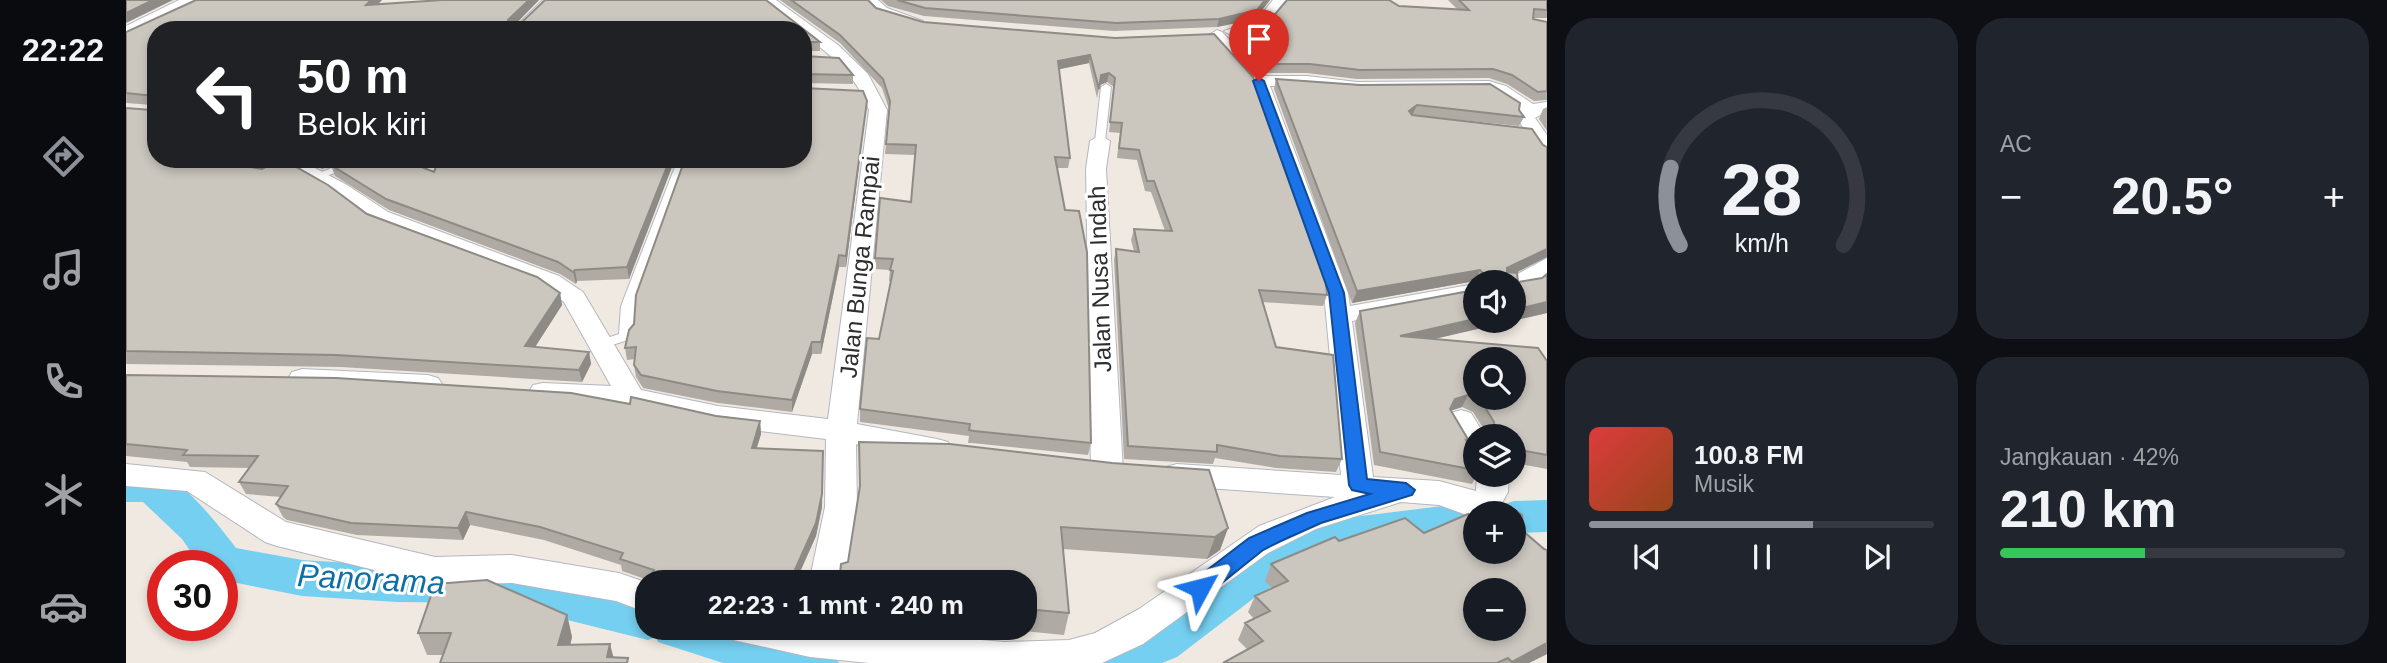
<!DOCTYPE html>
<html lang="id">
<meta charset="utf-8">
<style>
:root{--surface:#171b24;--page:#20242c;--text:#f1f3f6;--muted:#9ea1a6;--line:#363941;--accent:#8c9099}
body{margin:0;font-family:Helvetica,sans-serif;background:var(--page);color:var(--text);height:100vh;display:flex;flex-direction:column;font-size:26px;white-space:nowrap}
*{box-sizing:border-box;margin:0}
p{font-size:23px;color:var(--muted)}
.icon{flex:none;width:38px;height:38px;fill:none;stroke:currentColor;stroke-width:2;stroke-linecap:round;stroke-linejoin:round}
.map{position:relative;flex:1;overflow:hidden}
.drawer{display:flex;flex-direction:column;gap:18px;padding:18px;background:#0d0f14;width:840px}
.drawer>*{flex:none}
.banner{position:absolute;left:21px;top:21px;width:665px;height:147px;border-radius:28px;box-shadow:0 4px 10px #0003;background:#202124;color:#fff;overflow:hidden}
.controls{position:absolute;left:1337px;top:270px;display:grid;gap:14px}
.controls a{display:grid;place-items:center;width:63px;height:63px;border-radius:50%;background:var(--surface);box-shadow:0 4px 10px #0003;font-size:35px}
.speed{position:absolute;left:21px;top:550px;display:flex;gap:14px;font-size:35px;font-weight:700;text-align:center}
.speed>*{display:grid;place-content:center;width:91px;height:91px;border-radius:50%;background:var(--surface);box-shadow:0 4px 10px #0003;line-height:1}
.speed .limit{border:10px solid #d22;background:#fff;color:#111}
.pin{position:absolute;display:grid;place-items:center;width:60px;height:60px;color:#fff;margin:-72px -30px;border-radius:50% 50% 50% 0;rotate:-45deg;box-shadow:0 0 7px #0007}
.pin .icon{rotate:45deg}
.me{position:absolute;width:77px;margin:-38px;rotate:52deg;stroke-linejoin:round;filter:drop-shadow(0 0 5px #0008)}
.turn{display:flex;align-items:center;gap:24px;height:147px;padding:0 35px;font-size:32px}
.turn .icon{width:91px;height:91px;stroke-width:2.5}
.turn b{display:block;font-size:49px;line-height:60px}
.big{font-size:52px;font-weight:700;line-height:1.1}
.drawer .widget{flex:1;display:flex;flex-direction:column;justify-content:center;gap:10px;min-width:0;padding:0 24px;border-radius:28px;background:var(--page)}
.drawer .dial{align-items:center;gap:0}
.dial svg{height:182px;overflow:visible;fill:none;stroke:var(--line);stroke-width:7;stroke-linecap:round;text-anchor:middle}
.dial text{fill:var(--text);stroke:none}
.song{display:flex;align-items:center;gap:21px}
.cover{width:84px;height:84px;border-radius:10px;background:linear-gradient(135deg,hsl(0 70% 55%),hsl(20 70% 35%))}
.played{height:7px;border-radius:4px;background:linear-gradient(90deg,var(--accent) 65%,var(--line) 65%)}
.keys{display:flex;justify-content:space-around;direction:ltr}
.heat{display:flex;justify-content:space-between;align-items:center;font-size:38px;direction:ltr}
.charge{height:10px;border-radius:5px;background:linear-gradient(90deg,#34c759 42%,var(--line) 0)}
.drawer .tiles{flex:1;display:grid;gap:18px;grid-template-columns:repeat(2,1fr)}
.trip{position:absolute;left:509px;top:570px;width:402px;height:70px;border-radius:28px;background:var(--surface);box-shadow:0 4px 10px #0003;font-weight:700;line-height:70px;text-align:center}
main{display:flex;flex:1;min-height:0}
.tabs{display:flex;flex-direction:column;width:126px;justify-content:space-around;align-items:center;background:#090b0e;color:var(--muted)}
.tabs .icon{width:49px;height:49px}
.tabs .active{color:var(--accent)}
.tabs b{font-size:32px;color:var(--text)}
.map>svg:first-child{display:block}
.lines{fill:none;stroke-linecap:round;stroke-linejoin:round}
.canal{fill:#75cff0;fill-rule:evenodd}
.lane-casing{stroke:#b4b7c1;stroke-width:2}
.street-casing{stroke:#b4b7c1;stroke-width:2}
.secondary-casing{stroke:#b4b7c1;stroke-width:2}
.lane{fill:#fff;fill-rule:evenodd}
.street{fill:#fff;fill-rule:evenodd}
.secondary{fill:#fff;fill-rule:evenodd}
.wall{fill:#afaba4}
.shaded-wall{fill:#8e8b86}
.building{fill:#cbc7bf;stroke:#8e8b86;stroke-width:2;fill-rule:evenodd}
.route{fill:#1a73e8;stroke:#114b97;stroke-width:2}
.labels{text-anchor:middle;stroke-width:6;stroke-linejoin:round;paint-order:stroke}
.street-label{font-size:24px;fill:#2e2e2e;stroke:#fff}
.near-water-label{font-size:32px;font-style:italic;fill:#0d6fa3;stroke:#fff}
</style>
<main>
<nav class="tabs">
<b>22:22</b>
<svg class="icon active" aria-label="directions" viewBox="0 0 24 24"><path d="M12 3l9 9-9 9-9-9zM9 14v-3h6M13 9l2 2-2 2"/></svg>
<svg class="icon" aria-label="music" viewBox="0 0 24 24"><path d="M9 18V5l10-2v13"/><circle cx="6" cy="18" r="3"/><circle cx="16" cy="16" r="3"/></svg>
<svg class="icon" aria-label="phone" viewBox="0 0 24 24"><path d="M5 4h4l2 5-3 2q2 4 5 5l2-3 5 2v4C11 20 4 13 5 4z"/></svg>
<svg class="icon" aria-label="climate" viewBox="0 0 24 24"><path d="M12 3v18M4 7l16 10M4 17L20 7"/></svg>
<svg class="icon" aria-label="car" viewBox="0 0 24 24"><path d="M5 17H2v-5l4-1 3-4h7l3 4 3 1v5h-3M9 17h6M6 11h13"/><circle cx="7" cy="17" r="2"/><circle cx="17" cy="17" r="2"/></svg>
</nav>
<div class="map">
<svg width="1421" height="663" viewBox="0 0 1421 663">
<rect width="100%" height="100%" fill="#efe9e1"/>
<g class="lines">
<path class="canal" d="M0,472C13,472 27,470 39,476C62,486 94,527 110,548L176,560L271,566L373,567L522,600V628H617L706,648L713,663H597L532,642L530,637L522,640L373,603L271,602L176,596L96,580V565H74L56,539L17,502H0Z
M1421,500V532L1388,533V513H1369L1373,506L1388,501Z
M1349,502L1364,507L1367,513H1349V534L1204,552L1132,595L1051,657L1036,663H955L962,648L1018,628L1100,569L1180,525L1195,521Z"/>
<defs>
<path id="lane" d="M417,0H425L395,30H386Z
M980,84L985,87L979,141L974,144L969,141L975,87Z
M227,159H243L196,178L192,179L186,176Z
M552,159H562L509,306L507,336L505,339L477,348L472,347L470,344L472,341L493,334L495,306Z"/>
<path id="street" d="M634,0H650L712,45L742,74L761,110L731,424L811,439L822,442L826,450L822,458L811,461L730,444L731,507L719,583H683L699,507L700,439L592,426L505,406L407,399L403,392L407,385L417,383L485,386L438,302L415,286L246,222L207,193L146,159H172L221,185L262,212L433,276L457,292L515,390L592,406L702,419L743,110C731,76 705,55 677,34V30H672Z
M737,0H752L761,8L797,21L789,26L751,14Z
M1147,0H1162L1140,27L1106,36L1098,31L1130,21Z
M1091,30L1096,32L1137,76H1181L1231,82L1363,81L1380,86L1407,104L1421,102V111L1409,118L1421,135V156L1414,154L1391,118L1393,111L1361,91L1231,92L1181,86H1144L1222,293L1224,306L1349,284V298L1226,321L1247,477L1313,481L1350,491L1351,474H1383L1382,492L1376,503L1383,513H1349V518L1313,505L1275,502L1190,529L1142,553L1017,644L976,663H743L684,657L603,639L598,628H720L878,642L943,640L969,633L1013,609L1133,526L1209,497L1051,486L1040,483L1035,475L1040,467L1051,464L1215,475L1198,293L1127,85L1083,35Z
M974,135L984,141L980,169L997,471L992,479L981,482L970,479L965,471L960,169L964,141Z
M1421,258V277L1409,287L1388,291V282H1377Z
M176,369L302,375L312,378L316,384L312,390L302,393L166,384L162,378L166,372Z
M1335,410L1345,413L1359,436H1349V454L1338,451L1320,420L1325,413Z
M0,464L79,472L160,522L309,557L386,555L493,573L522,583V613L490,601L386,583L309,585L151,546L139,542L61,491L0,486Z"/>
<path id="secondary" d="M53,0H79L76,4L0,42V26Z"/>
</defs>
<use href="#lane" class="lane-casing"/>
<use href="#street" class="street-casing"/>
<use href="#secondary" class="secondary-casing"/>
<use href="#lane" class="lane"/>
<use href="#street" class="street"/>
<use href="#secondary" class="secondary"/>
</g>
<path class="wall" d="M70,0H256L251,5L316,0H413L389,23H395L419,0H640L694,42V51H677V30H30V159H76L136,169L156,159L202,185L241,214L411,277L434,293L436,305L409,347L463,352L465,364L456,382L215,367L0,364V108L25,110L26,105L0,103V32Z
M654,0H742L750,8L797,22L989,38L1201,295L1197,306L1136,302L1150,347L1216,459L1210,472L1150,468L1089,458L1087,464L998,459L988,260L990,249L1008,251L1005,240L1008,229L1039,231L1025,192L1019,191L1011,160L991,158L994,133L983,132L988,87L981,82L974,85L971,98L963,63L933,69L944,158L942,168H931L965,443L962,455L846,443H842L843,436L734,422V409L753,339L765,282L763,281L764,270L748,269L749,258L785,202L789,155L759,154L763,109L756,88L714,43Z
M755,0H1144L1129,19L1091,27L988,31L798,16L762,6Z
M1322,0H1421V18H1407V19L1421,22V100L1408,101L1381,84L1363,78L1231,79L1181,73H1138L1107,38L1109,30L1144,20L1273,6L1331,9Z
M677,56L727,75V84L677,83Z
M1150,79L1393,110L1398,117L1393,126L1287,115L1417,145L1389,273L1392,282L1416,278L1421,274V313L1308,339L1421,361V469L1388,463V436H1353L1357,428L1347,412L1336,407L1325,411L1343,441L1342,443L1349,462V474H1351L1346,484L1248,465L1229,323L1234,311L1349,290L1388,282L1349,281L1226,303L1148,89Z
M1421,107V131L1413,119L1417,109Z
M740,110L720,267H713L695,354H686L666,412L592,403L517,388L510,377L508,365L509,359L501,360L499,348L508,324Z
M180,159H220L196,169Z
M549,159L503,279L451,281L450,284L434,274L263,210L209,176L205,165L308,172Z
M0,375L504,404L634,421L635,434L630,448L696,507L690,536L669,583H523L522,580L496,571L495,565L418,540L344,525L337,540L231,535L161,520L157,517L150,504L155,497L120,494L113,482L123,468L64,467L61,462L0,456Z
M733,442L1102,528L1094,550L1081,559L937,549L943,613L938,635L867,628H900V583L722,562L733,490Z
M1397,531L1421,654L1403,663H1097L1122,650L1112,640L1119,623L1128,619L1122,612L1129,596L1146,588L1139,581L1145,564L1213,541L1298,533L1349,551Z
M441,615L446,637L444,645L317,655H301L292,633Z"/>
<path class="shaded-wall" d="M27,0H47L0,23V13Z
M245,0H256L242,14L240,5Z
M403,0H413L384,30L382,20Z
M1139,0H1144L1129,19L1091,27L1093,19Z
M964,55L963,63L930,70L932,61Z
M983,73L981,82L974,85L975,75Z
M741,101L740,110L720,267V256Z
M1291,105L1287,114L1280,121L1283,111Z
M193,159H220L196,169Z
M544,159H549L503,279L501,267Z
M1421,249V257L1376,280L1381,268Z
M713,255V267L695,354V342Z
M449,270L451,281L450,284L447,272Z
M1354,270L1349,281L1226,303L1231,291Z
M434,293L436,305L402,358L399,346Z
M1421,302V313L1269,348L1274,336L1349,319V320H1388V310Z
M686,342V354L666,412V400Z
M463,352L465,364L456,382L453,370Z
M1342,395L1336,407L1323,411L1329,399Z
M634,421L635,434L627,461L626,448Z
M697,451L696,507L690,536L669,583H663Z
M340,512L344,525L337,540L332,528Z
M1102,528L1094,550L1081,559L1089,537Z
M441,615L446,637L440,663L432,645Z
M1421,643V654L1403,663H1385Z
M484,644L489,663L481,657Z"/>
<path class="building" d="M0,0H27L0,13Z
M70,0H245L240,5L316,0H403L382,20V23H395L419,0H640L694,42H677V30H30V159H76L136,169L156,159L202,185L241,214L411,277L434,293L399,346L463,352L453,370L210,355L0,351V108L25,110L28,96L0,93V32Z
M665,0H742L750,8L797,22L989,38L1088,34L1127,77L1200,282L1201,295L1133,290L1150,347L1207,355L1216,459L1154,456L1091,445V452L1002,446L990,249L1013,252L1008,229L1046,231L1028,181H1021L1013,150L993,148L996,123L984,122L989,78L983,73L975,75L973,89L964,55L932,61L944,158L929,157L939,210L953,211L961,252L965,443L848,431L843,430L844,424L734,409L741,338L753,339L767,271L764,270L767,259L749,258L754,198L785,202L790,145L760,144L764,101L757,79L714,35Z
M771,0H1139L1131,10L1093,19L990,23L799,8Z
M1161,0H1263L1273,6L1343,10L1333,0H1421V10L1408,9L1407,19L1421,22V91L1412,92L1386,75L1367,69L1234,70L1184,64H1141L1109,30L1144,20Z
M677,56L713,58L727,75L677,74Z
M1150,79L1234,85L1364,84L1394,103L1393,110L1398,117L1291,105L1283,111L1286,115L1406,129L1417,145L1421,147V249L1381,268V272L1391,273L1392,282L1416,278L1421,274V302L1388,310V282H1356L1357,273L1354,270L1231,291Z
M677,88L737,91L741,101L720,256L713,255L695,342H686L666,400L591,391L515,375L508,365L510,347L499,348L503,330L508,324L510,295L559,159H677Z
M220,159H275L308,172L313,159H544L501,267L449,270L447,272L432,262L260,199L205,165Z
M1349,290V319L1274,336L1412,348L1421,361V455L1388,449V436H1358V426H1368V422L1354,399L1342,395L1329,399L1324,409L1343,441L1340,440L1349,462V470L1254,452L1234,311ZM1349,359H1388V397H1349Z
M0,375L210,378L445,393L504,404L505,397L590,416L634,421L626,448L697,451L696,494L690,523L663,583H533L522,580L528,570L494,559L497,553L414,527L340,512L332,528L225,523L155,507L150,504L162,486L113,482L132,456L57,455L61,450L0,444Z
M733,442L824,444L986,463L1083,470L1102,528L1089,537L935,527L943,613L900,609V583H713L715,564L722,562L734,486Z
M1386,508L1396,515L1397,531L1418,549L1421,550V643L1386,662L1382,658L1371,663H1097L1137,641L1119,623L1144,611L1129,596L1162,581L1145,564L1209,537L1213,541L1279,518L1298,533L1342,514L1349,520V551H1388V513H1377ZM1349,590H1388V628H1349Z
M361,580L441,615L432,645L484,644L481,657L502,658L501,663H314L325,633H292L309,584Z"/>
<path class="route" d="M1133,78L1138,81L1218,293L1241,479L1280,483L1289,490L1286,495L1195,523L1155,541L1137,550L1082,594L1074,596L1067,594L1064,588L1067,581L1123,538L1181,513L1244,494L1226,490L1223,485L1203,293L1127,81Z"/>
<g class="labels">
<g class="street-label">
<text transform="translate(734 267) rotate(-84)" y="8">Jalan Bunga Rampai</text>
<text transform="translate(974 279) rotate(-92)" y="8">Jalan Nusa Indah</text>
</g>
<g class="near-water-label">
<text transform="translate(245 579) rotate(3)" y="11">Panorama</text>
</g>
</g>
</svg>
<div class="controls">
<a><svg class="icon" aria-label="sound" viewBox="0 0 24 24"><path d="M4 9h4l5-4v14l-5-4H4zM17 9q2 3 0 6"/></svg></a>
<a><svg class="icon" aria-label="search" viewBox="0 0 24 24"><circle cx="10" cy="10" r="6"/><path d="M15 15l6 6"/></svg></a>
<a><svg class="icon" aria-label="layers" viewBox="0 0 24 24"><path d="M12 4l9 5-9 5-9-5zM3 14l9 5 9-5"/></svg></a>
<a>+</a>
<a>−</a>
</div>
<div class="speed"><div class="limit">30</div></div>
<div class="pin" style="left:1133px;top:81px;background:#d93025"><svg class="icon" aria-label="arrive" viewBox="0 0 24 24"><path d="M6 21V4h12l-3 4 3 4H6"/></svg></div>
<svg class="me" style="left:1074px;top:588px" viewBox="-20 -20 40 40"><path d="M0-17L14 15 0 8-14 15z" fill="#1a73e8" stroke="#fff" stroke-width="4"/></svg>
<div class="trip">22:23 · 1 mnt · 240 m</div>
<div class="banner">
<div class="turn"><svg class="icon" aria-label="left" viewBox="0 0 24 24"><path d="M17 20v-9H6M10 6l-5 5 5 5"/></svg><div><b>50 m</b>Belok kiri</div></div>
</div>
</div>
<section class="drawer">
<div class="tiles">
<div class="widget dial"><svg viewBox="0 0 100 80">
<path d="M14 69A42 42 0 1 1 86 69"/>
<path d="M14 69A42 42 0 0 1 10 35" stroke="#8c9099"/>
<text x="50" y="56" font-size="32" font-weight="700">28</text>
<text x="50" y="72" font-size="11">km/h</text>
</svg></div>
<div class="widget"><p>AC</p>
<div class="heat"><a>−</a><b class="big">20.5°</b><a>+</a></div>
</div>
<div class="widget">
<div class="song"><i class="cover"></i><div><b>100.8 FM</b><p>Musik</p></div></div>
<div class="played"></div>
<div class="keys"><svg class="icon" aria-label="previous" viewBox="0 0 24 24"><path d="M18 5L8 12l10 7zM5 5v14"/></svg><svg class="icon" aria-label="pause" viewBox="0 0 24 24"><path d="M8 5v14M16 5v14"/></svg><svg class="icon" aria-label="next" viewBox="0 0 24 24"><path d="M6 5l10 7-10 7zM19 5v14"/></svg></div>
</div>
<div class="widget"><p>Jangkauan · 42%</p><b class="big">210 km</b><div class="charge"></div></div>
</div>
</section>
</main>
